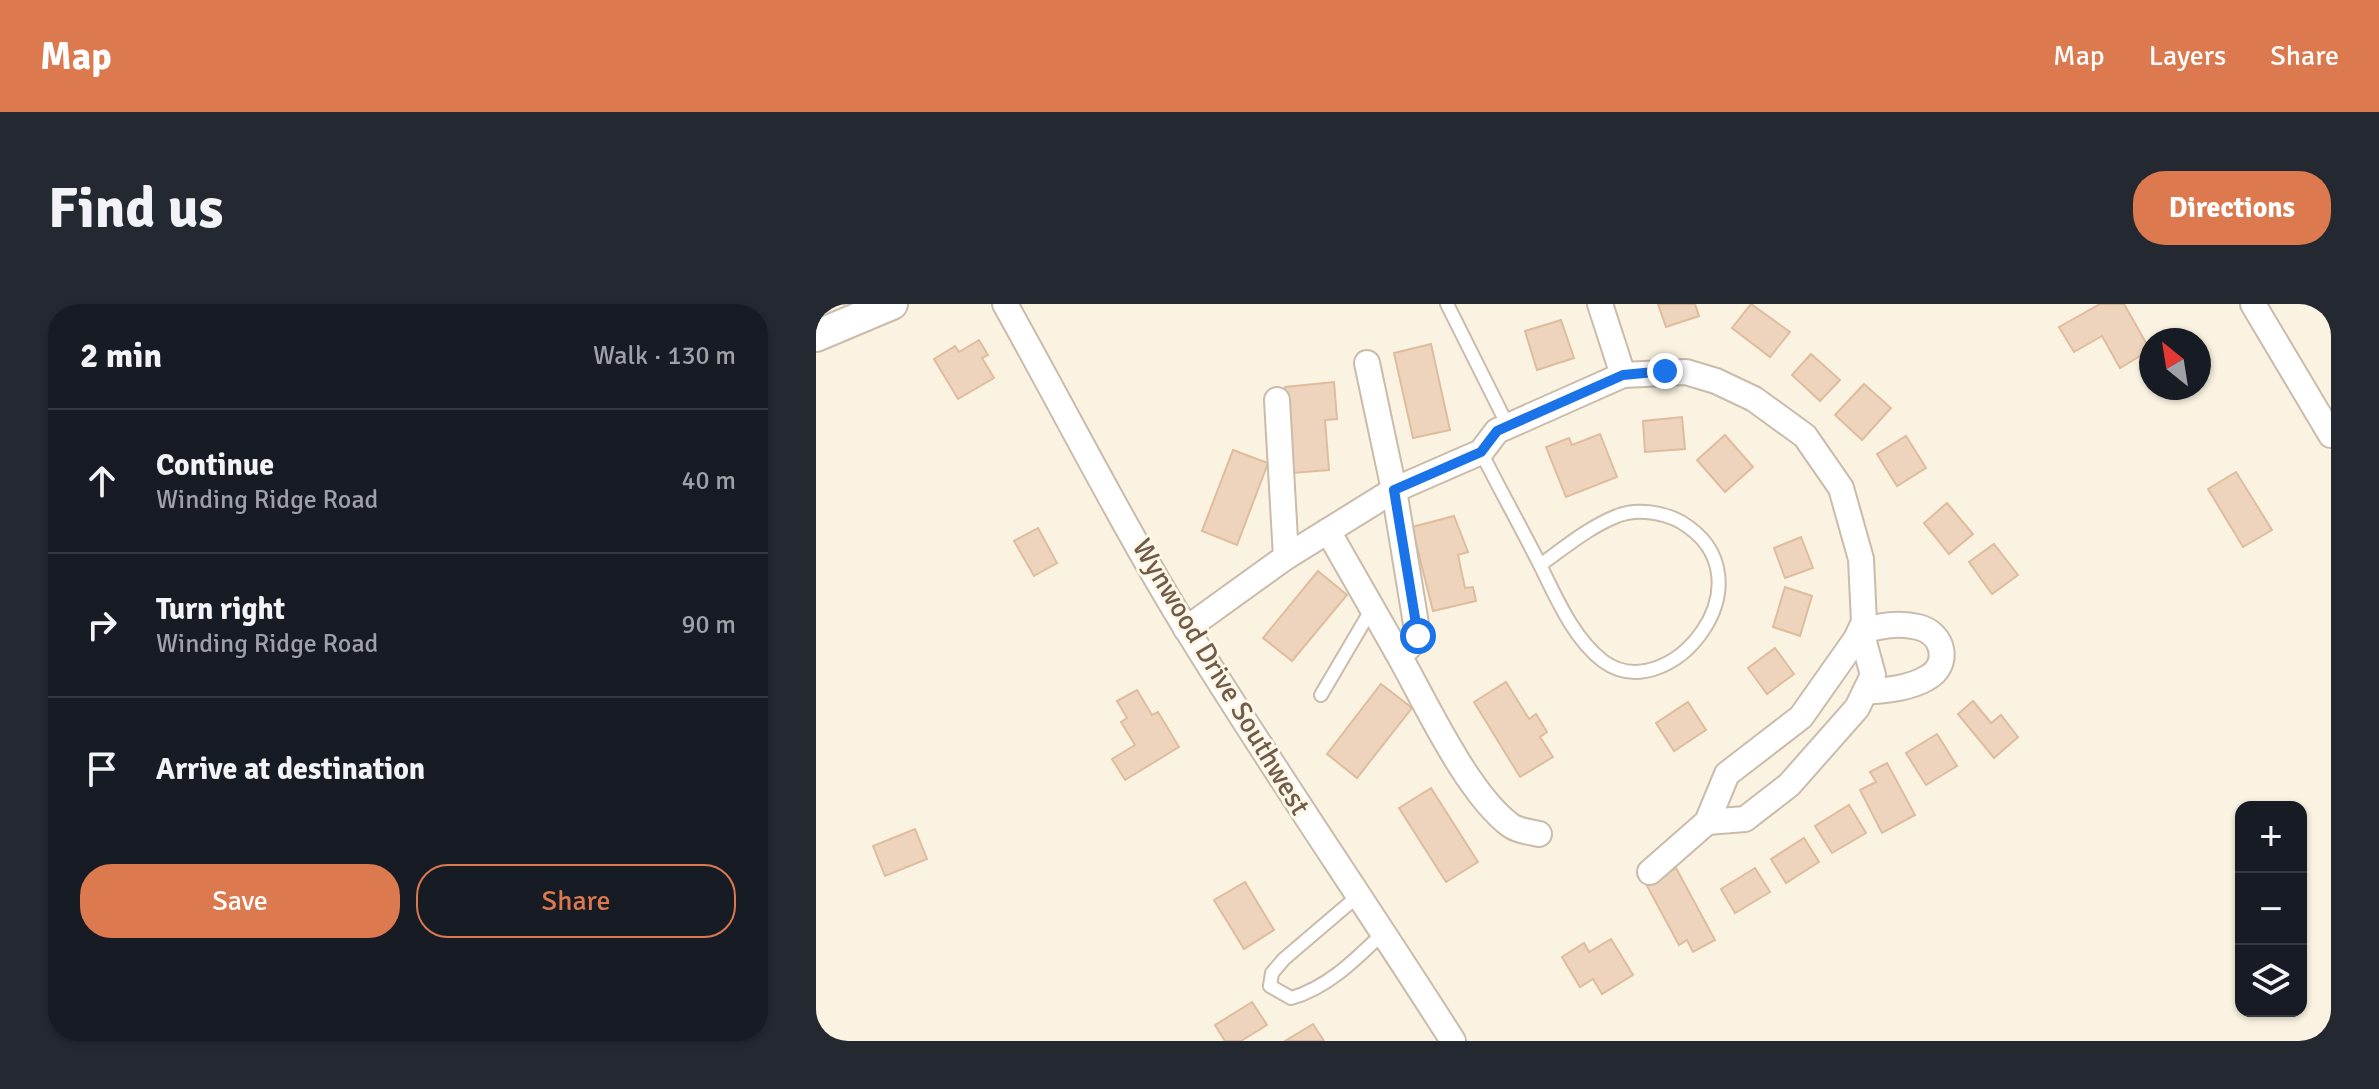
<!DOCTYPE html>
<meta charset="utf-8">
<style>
:root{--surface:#171b24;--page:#242831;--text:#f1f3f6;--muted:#9ea1a6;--line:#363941;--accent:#dd794e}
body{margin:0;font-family:Signika,sans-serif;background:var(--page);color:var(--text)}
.controls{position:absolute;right:24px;bottom:24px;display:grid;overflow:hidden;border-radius:16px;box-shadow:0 2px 6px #0004}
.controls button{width:72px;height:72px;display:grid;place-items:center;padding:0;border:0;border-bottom:2px solid var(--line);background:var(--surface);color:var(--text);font:40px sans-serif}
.compass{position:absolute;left:1323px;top:24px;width:72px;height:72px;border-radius:50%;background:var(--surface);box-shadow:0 2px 6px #0004;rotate:330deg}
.stop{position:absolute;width:24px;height:24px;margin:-18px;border:6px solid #1a73e8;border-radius:50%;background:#fff}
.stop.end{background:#1a73e8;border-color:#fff;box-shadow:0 2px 8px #0008}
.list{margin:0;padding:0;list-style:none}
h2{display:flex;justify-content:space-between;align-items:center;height:104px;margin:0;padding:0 32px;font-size:34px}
h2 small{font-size:26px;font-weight:400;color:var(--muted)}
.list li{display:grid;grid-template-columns:52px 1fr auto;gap:24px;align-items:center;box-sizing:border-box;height:144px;padding:0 32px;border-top:2px solid var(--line)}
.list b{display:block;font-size:30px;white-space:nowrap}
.list p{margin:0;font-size:26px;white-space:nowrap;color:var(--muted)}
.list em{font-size:26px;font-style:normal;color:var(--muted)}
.actions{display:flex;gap:16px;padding:24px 32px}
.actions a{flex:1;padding:18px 0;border:2px solid var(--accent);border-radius:32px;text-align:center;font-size:28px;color:var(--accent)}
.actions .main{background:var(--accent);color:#fff}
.icon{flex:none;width:44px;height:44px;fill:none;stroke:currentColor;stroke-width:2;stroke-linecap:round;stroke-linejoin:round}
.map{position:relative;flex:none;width:1515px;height:737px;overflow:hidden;border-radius:32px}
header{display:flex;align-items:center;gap:48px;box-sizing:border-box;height:112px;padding:0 40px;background:var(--accent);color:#fff}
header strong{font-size:38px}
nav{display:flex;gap:44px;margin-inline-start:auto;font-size:28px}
.intro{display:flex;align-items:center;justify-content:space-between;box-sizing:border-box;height:192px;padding:0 48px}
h1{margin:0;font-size:56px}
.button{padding:20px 36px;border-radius:32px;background:var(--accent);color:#fff;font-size:28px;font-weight:700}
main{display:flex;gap:48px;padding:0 48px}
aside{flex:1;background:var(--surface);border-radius:32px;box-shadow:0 2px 6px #0004}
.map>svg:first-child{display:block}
.building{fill:#eed4bc;stroke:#dfbc9d;stroke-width:2}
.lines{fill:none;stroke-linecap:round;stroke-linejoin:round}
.service-casing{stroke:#cabbaa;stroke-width:16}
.minor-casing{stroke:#cabbaa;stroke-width:28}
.tertiary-casing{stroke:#cabbaa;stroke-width:34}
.service{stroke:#fff;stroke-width:12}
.minor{stroke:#fff;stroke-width:24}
.tertiary{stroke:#fff;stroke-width:30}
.route{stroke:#1a73e8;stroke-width:10}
.labels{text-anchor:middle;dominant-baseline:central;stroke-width:6;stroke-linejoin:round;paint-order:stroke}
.street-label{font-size:28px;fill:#705b4a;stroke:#fef7e8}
</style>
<header>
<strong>Map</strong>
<nav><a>Map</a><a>Layers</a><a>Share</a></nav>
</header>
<div class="intro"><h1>Find us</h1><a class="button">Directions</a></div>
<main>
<aside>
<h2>2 min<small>Walk · 130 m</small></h2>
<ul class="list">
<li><svg class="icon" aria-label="ahead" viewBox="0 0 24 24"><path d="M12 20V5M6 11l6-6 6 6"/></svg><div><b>Continue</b><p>Winding Ridge Road</p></div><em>40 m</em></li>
<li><svg class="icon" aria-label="right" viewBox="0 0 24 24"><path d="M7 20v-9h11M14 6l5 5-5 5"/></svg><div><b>Turn right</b><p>Winding Ridge Road</p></div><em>90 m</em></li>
<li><svg class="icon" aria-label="arrive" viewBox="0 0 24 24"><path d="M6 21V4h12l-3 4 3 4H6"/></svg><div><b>Arrive at destination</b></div></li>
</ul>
<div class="actions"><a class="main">Save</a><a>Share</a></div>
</aside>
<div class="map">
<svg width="1515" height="737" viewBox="0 0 1515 737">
<rect width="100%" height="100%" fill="#faf3e2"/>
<g class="building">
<polygon points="842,0 879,0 883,12 850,23"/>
<polygon points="935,0 974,28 954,53 916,24"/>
<polygon points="1284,0 1308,0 1334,46 1304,64 1286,32 1258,48 1243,23"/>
<polygon points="745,16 758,54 721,66 709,27"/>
<polygon points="163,36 172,51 166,54 178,74 142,95 118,55 139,42 143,48"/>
<polygon points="615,40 634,126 597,134 578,49"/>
<polygon points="995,50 1024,76 1004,97 976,71"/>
<polygon points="518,78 521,115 509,116 513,166 476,169 469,83"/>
<polygon points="1048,80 1075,104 1046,136 1019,111"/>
<polygon points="866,113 869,145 829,148 827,117"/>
<polygon points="784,130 801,173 750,193 730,143 753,134 756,141"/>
<polygon points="909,131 937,163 909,188 881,156"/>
<polygon points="1090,132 1110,164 1081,182 1061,150"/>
<polygon points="417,146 452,159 421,241 386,227"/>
<polygon points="1420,168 1456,226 1427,243 1392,185"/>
<polygon points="1131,199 1157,230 1133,250 1108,219"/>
<polygon points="638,212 652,248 642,251 649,284 657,283 660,297 617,307 596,223"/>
<polygon points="222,224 241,259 218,272 198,237"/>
<polygon points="985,233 997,264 969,274 958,244"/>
<polygon points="1178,240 1202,271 1176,290 1153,258"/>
<polygon points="502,267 531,291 476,357 447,334"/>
<polygon points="969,283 996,292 984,332 957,323"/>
<polygon points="959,344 978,370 951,390 932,364"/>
<polygon points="690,378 713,415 720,410 731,428 724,433 737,453 704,473 658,398"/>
<polygon points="565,380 596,404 541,474 511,450"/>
<polygon points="321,386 336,411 342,408 363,443 309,476 296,455 319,441 305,418 311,414 301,397"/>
<polygon points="1157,397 1175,419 1185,411 1202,433 1178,454 1142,410"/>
<polygon points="872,398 890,426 858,447 840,419"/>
<polygon points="1121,430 1141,462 1110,481 1090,449"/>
<polygon points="1071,459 1099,511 1066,529 1044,486 1060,478 1054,468"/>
<polygon points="615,484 662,558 630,578 583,504"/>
<polygon points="1033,501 1050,529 1016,549 999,522"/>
<polygon points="99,525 111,555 69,572 57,542"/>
<polygon points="988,534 1003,558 970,579 955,555"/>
<polygon points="860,564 899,636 877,648 871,636 863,641 830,580"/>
<polygon points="939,564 954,588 919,609 905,585"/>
<polygon points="429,578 458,626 428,645 398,596"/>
<polygon points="795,635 817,671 786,690 777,675 764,683 746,653 768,639 773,648"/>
<polygon points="436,698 451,721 425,737 409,737 399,721"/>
<polygon points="497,720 508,737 469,737"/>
</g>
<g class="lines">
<defs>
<g id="service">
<polyline points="631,0 692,122"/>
<path d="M 665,148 C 684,186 705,223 724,261 C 740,293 757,334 787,357 C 853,406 960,275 865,218 C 847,208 820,204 801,212 C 773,223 748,244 724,261"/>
<polyline points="505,391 555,306"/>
<path d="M 543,591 L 468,655 L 456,669 L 454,682 L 475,694 C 512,684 541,654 568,628"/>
</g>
<g id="minor">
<path d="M 189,0 C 250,109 307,222 373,329 C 458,467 550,600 637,737"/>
<polyline points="784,0 807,71"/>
<polyline points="1437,0 1515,131"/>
<path d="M 551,59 L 578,186 L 602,332 L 592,344 L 580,346 C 608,395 650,488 694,521 C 702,527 714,528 723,530"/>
<polyline points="461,96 470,253"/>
<polyline points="512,227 580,346"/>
<polyline points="370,325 470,253 578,186 665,148 681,127 807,71 870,68 900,77 938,95 989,132 1025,184 1045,255 1048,318 1040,335 985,413 911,470 891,518 834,568"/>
<path d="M 1045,327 C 1065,322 1082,318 1102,323 C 1128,329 1135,361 1111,374 C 1092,385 1069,386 1049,388"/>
<polyline points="891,518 929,515 973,481 1041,404 1057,371 1045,327"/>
</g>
<polyline id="tertiary" points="0,32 76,0"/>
</defs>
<use href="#service" class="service-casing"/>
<use href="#minor" class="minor-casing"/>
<use href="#tertiary" class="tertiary-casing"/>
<use href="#service" class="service"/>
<use href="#minor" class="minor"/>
<use href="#tertiary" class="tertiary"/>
</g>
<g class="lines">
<polyline class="route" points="602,332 578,186 665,148 681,127 692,122 807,71 849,67"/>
</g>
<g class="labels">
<g class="street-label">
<text transform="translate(405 373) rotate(59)">Wynwood Drive Southwest</text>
</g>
</g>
</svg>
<div class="controls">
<button>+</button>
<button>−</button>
<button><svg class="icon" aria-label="layers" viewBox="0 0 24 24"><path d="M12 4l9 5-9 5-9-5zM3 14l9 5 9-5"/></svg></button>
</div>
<svg class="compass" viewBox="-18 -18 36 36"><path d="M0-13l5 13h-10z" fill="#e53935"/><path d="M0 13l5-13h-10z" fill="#9ea1a6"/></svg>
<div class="stop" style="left:602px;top:332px"></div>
<div class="stop end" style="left:849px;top:67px"></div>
</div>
</main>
